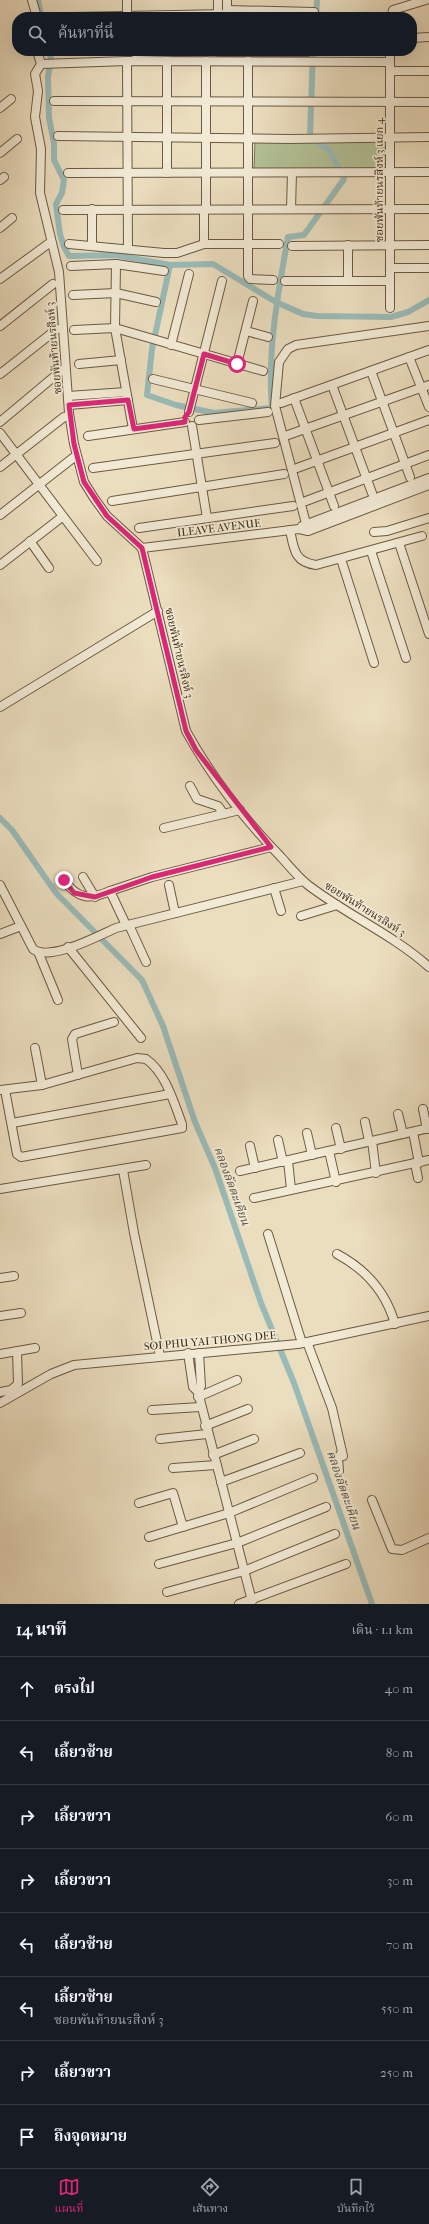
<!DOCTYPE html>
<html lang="th">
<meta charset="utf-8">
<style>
:root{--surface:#171b24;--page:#242831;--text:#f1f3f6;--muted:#9ea1a6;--line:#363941;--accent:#db2777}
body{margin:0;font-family:"IM FELL French Canon","Noto Serif Thai",serif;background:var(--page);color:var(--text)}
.stop{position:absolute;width:12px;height:12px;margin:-9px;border:3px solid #db2777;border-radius:50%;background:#fff}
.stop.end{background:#db2777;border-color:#fff;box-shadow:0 1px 4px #0008}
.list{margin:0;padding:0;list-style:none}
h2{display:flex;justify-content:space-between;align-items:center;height:52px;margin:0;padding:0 16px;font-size:17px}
h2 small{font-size:13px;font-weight:400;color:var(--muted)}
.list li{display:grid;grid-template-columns:26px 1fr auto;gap:12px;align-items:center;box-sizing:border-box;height:64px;padding:0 16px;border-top:1px solid var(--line)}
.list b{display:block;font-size:15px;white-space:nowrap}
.list p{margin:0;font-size:13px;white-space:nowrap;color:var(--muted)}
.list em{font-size:13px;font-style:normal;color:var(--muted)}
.icon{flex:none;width:22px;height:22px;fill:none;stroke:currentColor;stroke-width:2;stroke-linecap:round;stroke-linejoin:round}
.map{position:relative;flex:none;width:429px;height:1604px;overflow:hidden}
.search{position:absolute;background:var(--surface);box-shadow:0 4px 16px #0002;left:12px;right:12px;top:12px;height:44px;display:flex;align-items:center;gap:10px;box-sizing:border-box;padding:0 14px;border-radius:16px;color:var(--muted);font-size:15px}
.sheet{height:564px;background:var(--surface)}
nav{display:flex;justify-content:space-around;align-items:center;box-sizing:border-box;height:56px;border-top:1px solid var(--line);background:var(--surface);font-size:11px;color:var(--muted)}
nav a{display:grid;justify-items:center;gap:2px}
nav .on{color:var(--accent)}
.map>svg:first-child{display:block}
.green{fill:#b2c296;stroke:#7a7857}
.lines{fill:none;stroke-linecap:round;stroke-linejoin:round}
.canal{stroke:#99bbb8;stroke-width:6}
.minor-casing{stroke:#6c5942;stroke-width:10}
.minor{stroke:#f2ead5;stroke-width:8}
.route{stroke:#db2777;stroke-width:5}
.labels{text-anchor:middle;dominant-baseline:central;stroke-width:3.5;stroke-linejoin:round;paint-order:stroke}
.street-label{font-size:11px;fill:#412d18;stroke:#f2ead5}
.water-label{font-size:12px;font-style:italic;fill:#575040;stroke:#f2ead5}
</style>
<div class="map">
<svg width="429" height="1604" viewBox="0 0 429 1604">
<rect width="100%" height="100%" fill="#ebdebf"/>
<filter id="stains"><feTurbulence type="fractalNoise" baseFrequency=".005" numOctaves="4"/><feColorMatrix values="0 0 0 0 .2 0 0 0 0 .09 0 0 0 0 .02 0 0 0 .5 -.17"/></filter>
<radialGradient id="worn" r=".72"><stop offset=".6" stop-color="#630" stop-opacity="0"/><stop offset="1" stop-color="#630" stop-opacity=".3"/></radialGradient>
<polygon class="green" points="255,140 387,140 387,170 254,170"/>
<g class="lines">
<g class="canal">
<polyline points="38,0 41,17"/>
<polyline points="316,17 317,0"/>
<polyline points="49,51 51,59 48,77 49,118 54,143 54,160 64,180 62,193 56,204 60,234 64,247 69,256 116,255 170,265 213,264 276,302 303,314 317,316 391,317 408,312 429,300"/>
<path d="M 170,265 L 152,349 L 147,395 L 176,405 L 214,413 L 272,408 C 267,351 278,293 288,237 L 304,235 L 344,179 L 330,151 L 310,136 L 313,51"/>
<polyline points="0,818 12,830 56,893 142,980 163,1026 195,1122 215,1168 261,1303 294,1383 372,1604"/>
</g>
<defs>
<g id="minor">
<polyline points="32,0 37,17"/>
<polyline points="218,0 218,17"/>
<polyline points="227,0 227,14"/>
<polyline points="227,10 314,12"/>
<polyline points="71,17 227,14"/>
<polyline points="127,17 127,0"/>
<polyline points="391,17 393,10 426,0"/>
<polyline points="412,38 429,37"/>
<path d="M 37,51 L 41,64 L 35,74 L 38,91 L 35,117 L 41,149 L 40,193 L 59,272 L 69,413 L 74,444 L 84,482 L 94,498 L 107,516 L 142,548 L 186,731 C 211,776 245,820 281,857 C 290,867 298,877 308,885 C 347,915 392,934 429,967"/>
<polyline points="130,51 134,53 218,51"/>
<polyline points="390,51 390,308"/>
<polyline points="218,52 308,52"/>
<polyline points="127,61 128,249"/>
<polyline points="167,61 167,173"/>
<polyline points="206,61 206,209"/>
<polyline points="248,61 248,276 250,279 273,280"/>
<polyline points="41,64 127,61 390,62"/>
<polyline points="390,71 429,71"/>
<polyline points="54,101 429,102"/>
<polyline points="0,108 11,99"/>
<polyline points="58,136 291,139 429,137"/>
<polyline points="0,153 17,139"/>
<polyline points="68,173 429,172"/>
<polyline points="0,180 4,177"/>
<polyline points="291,209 292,173"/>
<polyline points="63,210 429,209"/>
<polyline points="0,228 12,218"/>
<polyline points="69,244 164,253 177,253 204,244 279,244"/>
<polyline points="204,244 204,209"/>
<polyline points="92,246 92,209"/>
<polyline points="292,246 429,245"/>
<polyline points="116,264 115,328 133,429"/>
<polyline points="71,266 116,264 164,271"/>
<polyline points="390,268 429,268"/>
<polyline points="0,279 48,244"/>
<polyline points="285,281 390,281"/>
<polyline points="348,281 348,245"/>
<polyline points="73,295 116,293 156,302"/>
<polyline points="0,326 53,284"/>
<polyline points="74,330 115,328 263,371"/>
<polyline points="246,331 268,337"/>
<polyline points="171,345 189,274"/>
<polyline points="409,357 429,407"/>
<polyline points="79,364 121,360"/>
<polyline points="237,364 253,301"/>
<polyline points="371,371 410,477"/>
<polyline points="0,374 57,329"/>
<polyline points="153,379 252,403"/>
<polyline points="332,385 372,493"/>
<polyline points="68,396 126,392"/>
<polyline points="294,398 334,506"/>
<polyline points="281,403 429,350"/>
<polyline points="69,405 128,400"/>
<polyline points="189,412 222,281"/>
<polyline points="199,420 268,412"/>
<polyline points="0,422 62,370"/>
<polyline points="192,426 207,518"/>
<polyline points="0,433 97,561"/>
<polyline points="288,435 429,385"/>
<polyline points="88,436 185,422"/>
<polyline points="0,467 64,417"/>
<polyline points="93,468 275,443"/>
<polyline points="297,468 429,420"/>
<polyline points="112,501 284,474"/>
<polyline points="306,501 429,455"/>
<polyline points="0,515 73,458"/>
<polyline points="302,526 429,478"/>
<polyline points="139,528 293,506"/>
<path d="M 290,530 C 294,549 294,562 316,565 L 422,536"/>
<polyline points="308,531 275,406 279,362 288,349 296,345 429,326"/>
<polyline points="374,532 387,531 429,518"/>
<polyline points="30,541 49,568"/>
<polyline points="399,543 429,634"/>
<polyline points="142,548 299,529 308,531 429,485"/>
<polyline points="371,551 406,658"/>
<polyline points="341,559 374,663"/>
<polyline points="0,565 62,517"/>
<polyline points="0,707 158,611"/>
<polyline points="190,786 197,799 218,806 224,814"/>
<polyline points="164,828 240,810"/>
<polyline points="83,877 95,897"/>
<path d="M 64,880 C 77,899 90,900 110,891 L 126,925"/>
<path d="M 0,885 L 33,949 C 50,962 98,936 116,928 L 303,881"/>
<polyline points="169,885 175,913"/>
<polyline points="274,888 281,911"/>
<polyline points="110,891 152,877 271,847"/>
<polyline points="301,916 337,905"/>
<polyline points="129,925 146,962"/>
<polyline points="0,934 21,926"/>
<polyline points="68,947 141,1038"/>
<polyline points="39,954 58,1000"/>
<polyline points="35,1048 42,1085"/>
<polyline points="78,1075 72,1039 75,1034 114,1022"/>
<path d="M 0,1090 L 42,1085 L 137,1058 L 146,1059 C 166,1073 174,1103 182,1124 L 182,1128 L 21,1157 L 17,1154 L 5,1090"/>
<polyline points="423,1109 427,1129"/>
<polyline points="398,1114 403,1134"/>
<polyline points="365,1122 369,1141"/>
<polyline points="12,1123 170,1094"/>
<polyline points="336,1128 341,1149"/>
<polyline points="413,1132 419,1163"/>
<polyline points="307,1133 312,1155"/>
<polyline points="278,1140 283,1162"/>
<polyline points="372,1141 376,1173"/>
<polyline points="250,1146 255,1168"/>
<polyline points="329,1151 336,1182"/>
<polyline points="288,1161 291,1189"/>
<polyline points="415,1163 418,1178"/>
<polyline points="123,1170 134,1233 160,1356"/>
<polyline points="240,1171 429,1128"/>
<polyline points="0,1189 146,1165"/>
<polyline points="254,1198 429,1160"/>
<polyline points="268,1234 302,1343"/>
<path d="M 337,1254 C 367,1270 386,1292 395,1324"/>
<polyline points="0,1278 14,1276"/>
<polyline points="0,1316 21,1313"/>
<polyline points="307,1342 332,1408 343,1456"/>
<polyline points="188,1353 193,1387 198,1392 201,1386 199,1353"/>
<polyline points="0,1354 35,1348"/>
<polyline points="0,1392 11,1390 18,1384 17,1351"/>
<polyline points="198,1392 252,1601"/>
<polyline points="198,1397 237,1380"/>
<polyline points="0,1403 51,1374 74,1365 298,1344 429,1316"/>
<polyline points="152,1410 200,1407"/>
<polyline points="205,1426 248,1409"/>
<polyline points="160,1439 207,1434"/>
<polyline points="213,1455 254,1439"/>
<polyline points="173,1468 216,1465"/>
<polyline points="339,1471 338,1458 342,1452"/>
<polyline points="221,1482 300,1453"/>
<polyline points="372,1500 392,1549 402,1550 429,1538"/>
<polyline points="139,1503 173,1493 183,1527"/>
<polyline points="149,1537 229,1513 313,1478"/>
<polyline points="159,1564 237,1543 326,1507"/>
<polyline points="167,1592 244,1571 335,1534"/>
<polyline points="239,1604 346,1564"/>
</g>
</defs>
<use href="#minor" class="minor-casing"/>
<use href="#minor" class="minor"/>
</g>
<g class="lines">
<polyline class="route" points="64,880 74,893 95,897 152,877 271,847 196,750 186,731 142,548 107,516 84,482 74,444 69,405 128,400 134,429 185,422 185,417 189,412 204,354 237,364"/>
</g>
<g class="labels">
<g class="street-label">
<text transform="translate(379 180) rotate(-90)">ซอยพันท้ายนรสิงห์ 3 แยก 4</text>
<text transform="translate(54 348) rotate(-95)">ซอยพันท้ายนรสิงห์ 3</text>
<text transform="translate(219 528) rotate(-7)">ILEAVE AVENUE</text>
<text transform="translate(179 653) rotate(77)">ซอยพันท้ายนรสิงห์ 3</text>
<text transform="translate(365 909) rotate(32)">ซอยพันท้ายนรสิงห์ 3</text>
<text transform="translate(210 1341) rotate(-5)">SOI PHU YAI THONG DEE</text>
</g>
<g class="water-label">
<text transform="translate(232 1186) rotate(70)">คลองลัดตะเคียน</text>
<text transform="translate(344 1490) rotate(71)">คลองลัดตะเคียน</text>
</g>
</g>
<rect width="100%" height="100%" filter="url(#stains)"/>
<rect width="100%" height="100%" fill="url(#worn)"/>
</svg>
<div class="stop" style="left:237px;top:364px"></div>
<div class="stop end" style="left:64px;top:880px"></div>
<div class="search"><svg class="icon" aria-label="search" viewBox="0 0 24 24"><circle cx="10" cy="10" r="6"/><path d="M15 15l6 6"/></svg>ค้นหาที่นี่</div>
</div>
<section class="sheet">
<h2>14 นาที<small>เดิน · 1.1 km</small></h2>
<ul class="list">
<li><svg class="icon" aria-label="ahead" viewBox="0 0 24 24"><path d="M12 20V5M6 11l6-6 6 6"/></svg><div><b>ตรงไป</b></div><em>40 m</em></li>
<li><svg class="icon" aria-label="left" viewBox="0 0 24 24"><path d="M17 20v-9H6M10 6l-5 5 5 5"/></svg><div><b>เลี้ยวซ้าย</b></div><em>80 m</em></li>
<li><svg class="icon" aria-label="right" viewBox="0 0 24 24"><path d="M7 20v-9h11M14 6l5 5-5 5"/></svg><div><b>เลี้ยวขวา</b></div><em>60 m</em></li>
<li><svg class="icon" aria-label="right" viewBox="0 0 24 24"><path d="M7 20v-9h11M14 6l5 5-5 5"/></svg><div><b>เลี้ยวขวา</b></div><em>30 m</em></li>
<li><svg class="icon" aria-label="left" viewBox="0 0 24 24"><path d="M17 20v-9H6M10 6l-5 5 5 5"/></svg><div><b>เลี้ยวซ้าย</b></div><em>70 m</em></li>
<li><svg class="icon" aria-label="left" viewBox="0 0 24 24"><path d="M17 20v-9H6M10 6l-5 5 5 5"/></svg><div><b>เลี้ยวซ้าย</b><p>ซอยพันท้ายนรสิงห์ 3</p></div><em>550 m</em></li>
<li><svg class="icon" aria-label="right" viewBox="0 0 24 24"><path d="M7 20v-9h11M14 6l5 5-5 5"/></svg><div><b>เลี้ยวขวา</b></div><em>250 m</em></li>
<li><svg class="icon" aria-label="arrive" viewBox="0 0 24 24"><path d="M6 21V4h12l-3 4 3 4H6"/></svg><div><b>ถึงจุดหมาย</b></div></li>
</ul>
</section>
<nav>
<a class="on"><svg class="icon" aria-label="map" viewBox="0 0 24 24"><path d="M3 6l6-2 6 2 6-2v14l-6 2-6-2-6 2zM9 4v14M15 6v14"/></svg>แผนที่</a>
<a><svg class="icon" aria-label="directions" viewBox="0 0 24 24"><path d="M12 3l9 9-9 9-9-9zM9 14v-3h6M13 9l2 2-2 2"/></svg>เส้นทาง</a>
<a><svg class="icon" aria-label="saved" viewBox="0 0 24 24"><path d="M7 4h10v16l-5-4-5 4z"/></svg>บันทึกไว้</a>
</nav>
